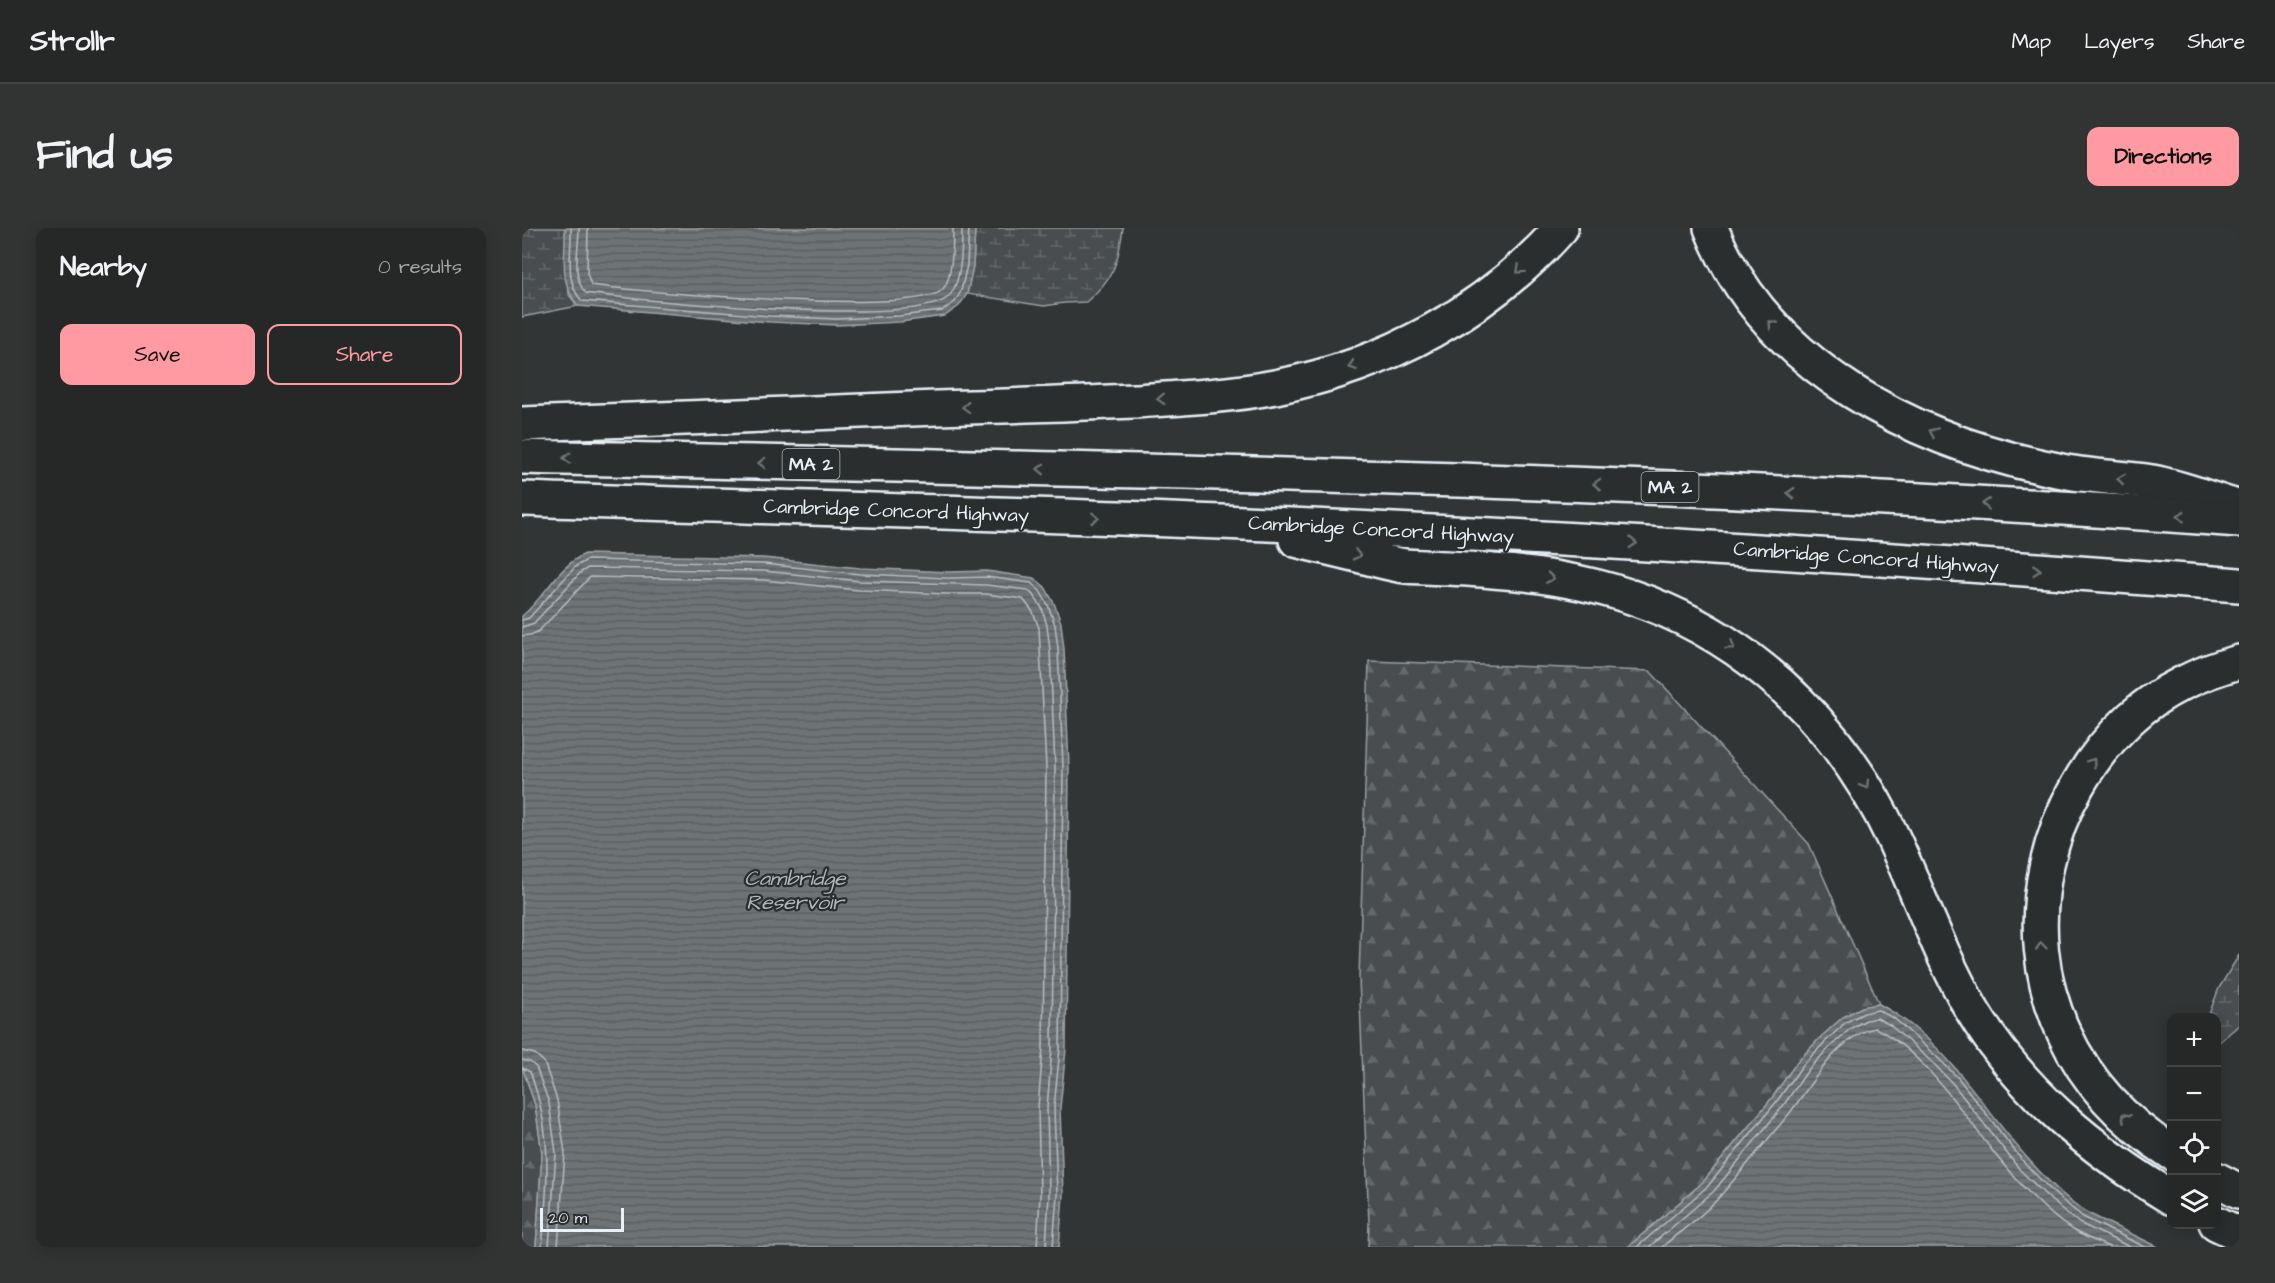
<!DOCTYPE html>
<meta charset="utf-8">
<style>
:root{--surface:#262828;--page:#323434;--text:#f1f3f6;--muted:#a4a6a8;--line:#424445;--accent:#ff9aa2}
body{margin:0;font-family:"Architects Daughter",sans-serif;background:var(--page);color:var(--text)}
.controls{position:absolute;right:18px;bottom:18px;display:grid;overflow:hidden;border-radius:12px;box-shadow:0 3px 15px #0003}
.controls button{width:54px;height:54px;display:grid;place-items:center;padding:0;border:0;border-bottom:2px solid var(--line);background:var(--surface);color:var(--text);font:30px sans-serif}
.scale{position:absolute;left:18px;bottom:15px;width:84px;box-sizing:border-box;padding-left:6px;border:3px solid #e8f1f8;border-top:0;font-size:16px;line-height:21px;white-space:nowrap;color:#e8f1f8;-webkit-text-stroke:4px #2a2d2e;paint-order:stroke}
.list{margin:0;padding:0;list-style:none}
h2{display:flex;justify-content:space-between;align-items:center;height:78px;margin:0;padding:0 24px;font-size:26px}
h2 small{font-size:20px;font-weight:400;color:var(--muted)}
.actions{display:flex;gap:12px;padding:18px 24px}
.actions a{flex:1;padding:14px 0;border:2px solid var(--accent);border-radius:12px;text-align:center;font-size:21px;color:var(--accent)}
.actions .main{background:var(--accent);color:#111}
.icon{flex:none;width:33px;height:33px;fill:none;stroke:currentColor;stroke-width:2;stroke-linecap:round;stroke-linejoin:round}
.map{position:relative;flex:none;width:1717px;height:1019px;overflow:hidden;border-radius:12px}
header{display:flex;align-items:center;gap:36px;box-sizing:border-box;height:84px;padding:0 30px;background:var(--surface);border-bottom:2px solid var(--line)}
header strong{font-size:28px}
nav{display:flex;gap:33px;margin-inline-start:auto;font-size:21px}
.intro{display:flex;align-items:center;justify-content:space-between;box-sizing:border-box;height:144px;padding:0 36px}
h1{margin:0;font-size:42px}
.button{padding:15px 27px;border-radius:12px;background:var(--accent);color:#111;font-size:21px;font-weight:700}
main{display:flex;gap:36px;padding:0 36px}
aside{flex:1;background:var(--surface);border-radius:12px;box-shadow:0 3px 15px #0003}
.map>svg:first-child{display:block}
.forest{fill:url(#forest-firs);stroke:#989fa4;stroke-width:1.5}
.wetland{fill:url(#wetland-marsh);stroke:#989fa4;stroke-width:1.5}
.water{fill:url(#water-rules);stroke:#9fa5aa;stroke-width:1.5}
.lines{fill:none;stroke-linecap:round;stroke-linejoin:round}
.shore{stroke:#b7bfc4;stroke-width:1.5}
.highway-casing{stroke:#e8f1f8;stroke-width:38}
.highway{stroke:#2a2d2e;stroke-width:33}
.oneway{stroke:#6c7275}
.labels{text-anchor:middle;dominant-baseline:central;stroke-width:4.5;stroke-linejoin:round;paint-order:stroke}
.shield{fill:#2a2d2e;stroke:#afb6bb;stroke-width:1.5}
.shield-label{font-size:18px;font-weight:bold;fill:#e8f1f8}
.street-label{font-size:20px;fill:#e8f1f8;stroke:#2a2d2e}
.water-label{font-size:21px;font-style:italic;fill:#b1b8be;stroke:#2a2d2e}
</style>
<header>
<strong>Strollr</strong>
<nav><a>Map</a><a>Layers</a><a>Share</a></nav>
</header>
<div class="intro"><h1>Find us</h1><a class="button">Directions</a></div>
<main>
<aside>
<h2>Nearby<small>0 results</small></h2>
<ul class="list">
</ul>
<div class="actions"><a class="main">Save</a><a>Share</a></div>
</aside>
<div class="map">
<svg width="1717" height="1019" viewBox="0 0 1717 1019">
<defs>
<pattern id="forest-firs" width="22" height="20" patternUnits="userSpaceOnUse" patternTransform="scale(1.5)"><rect width="22" height="20" fill="#494d4f"/><path d="M5 1l3.5 6h-7zM16 11l3.5 6h-7z" fill="#636769"/></pattern>
<pattern id="wetland-marsh" width="20" height="14" patternUnits="userSpaceOnUse" patternTransform="scale(1.5)"><rect width="20" height="14" fill="#494d4f"/><path d="M1 5h8M5 5V1M11 12h8M15 12V8" fill="none" stroke="#636769"/></pattern>
<pattern id="water-rules" width="6" height="5" patternUnits="userSpaceOnUse" patternTransform="scale(1.5)"><rect width="6" height="5" fill="#6e7376"/><path d="M0 2.5h6" fill="none" stroke="#5a5e60"/></pattern>
</defs>
<rect width="100%" height="100%" fill="#323536"/>
<filter id="ink" filterUnits="userSpaceOnUse"><feTurbulence type="fractalNoise" baseFrequency=".0167" numOctaves="2"/><feDisplacementMap in="SourceGraphic" scale="12" xChannelSelector="R" yChannelSelector="G"/><feConvolveMatrix kernelMatrix="1 2 1 2 8 2 1 2 1" color-interpolation-filters="sRGB"/></filter>
<g filter="url(#ink)">
<g class="forest">
<polygon points="847,433 1128,443 1287,616 1357,776 1340,779 1321,789 1300,808 1275,834 1250,870 1181,954 1106,1019 846,1019 847,996 837,750"/>
<polygon points="0,838 13,877 20,925 14,1019 0,1019"/>
</g>
<g class="wetland">
<polygon points="0,0 43,0 47,67 56,78 0,89"/>
<path d="M 453,0 L 601,0 C 596,36 592,50 564,74 L 542,75 L 522,78 L 445,66 L 451,38 Z"/>
<polygon points="1717,727 1717,797 1695,816 1694,790 1686,789 1697,760"/>
</g>
<g class="water">
<path d="M 43,0 L 453,0 L 453,3 L 451,38 L 445,66 L 437,78 L 423,88 L 378,94 L 315,97 L 248,94 L 56,78 C 36,53 44,30 43,0 Z"/>
<path d="M 63,326 L 242,330 L 338,340 L 427,344 L 465,343 L 512,350 L 523,359 L 532,375 L 539,395 L 542,421 L 547,539 L 544,821 L 538,880 L 541,967 L 537,1019 L 14,1019 L 20,925 L 13,877 L 0,838 L 0,388 C 22,370 37,337 63,326 Z"/>
<path d="M 1357,776 C 1427,814 1457,877 1508,933 C 1524,951 1545,973 1566,985 C 1589,997 1613,1007 1636,1019 L 1106,1019 L 1181,954 L 1250,870 L 1275,834 L 1300,808 L 1321,789 L 1340,779 Z"/>
</g>
<g class="lines">
<g class="shore">
<path d="M 49,0 C 50,24 42,54 60,73 L 248,88 L 315,91 L 377,88 L 420,83 L 433,74 L 439,63 L 445,37 L 447,0"/>
<path d="M 57,0 C 57,19 49,51 64,65 C 117,73 392,98 425,70 C 440,58 440,18 440,0"/>
<path d="M 66,0 L 65,45 L 69,57 C 116,64 395,87 420,62 C 431,52 431,15 431,0"/>
<polyline points="0,392 7,390 54,338 65,332 242,336 338,346 426,350 465,349 509,355 518,363 526,377 533,397 536,421 541,539 538,820 532,880 535,967 531,1019"/>
<polyline points="0,399 12,395 59,344 66,340 242,343 338,353 465,357 506,362 512,368 520,380 525,398 528,422 533,539 530,820 525,880 527,967 524,1019"/>
<polyline points="0,408 9,407 17,403 68,349 242,352 336,362 426,366 464,366 501,371 511,384 517,400 524,540 521,819 516,880 518,967 515,1019"/>
<polyline points="0,823 13,826 22,834 35,872 43,925 36,1019"/>
<polyline points="0,832 8,834 14,839 27,875 34,925 27,1019"/>
<path d="M 0,840 L 8,844 C 31,905 26,955 20,1019"/>
<polyline points="1115,1019 1186,958 1255,873 1280,838 1304,813 1324,794 1342,785 1356,782 1373,791 1416,830 1437,851 1504,937 1535,968 1561,989 1623,1019"/>
<polyline points="1127,1019 1192,963 1261,878 1286,842 1309,818 1329,800 1344,792 1355,790 1368,797 1411,835 1431,856 1498,942 1530,973 1557,995 1608,1019"/>
<path d="M 1140,1019 C 1159,1002 1183,987 1199,967 C 1222,941 1244,913 1267,886 C 1289,858 1316,807 1353,800 C 1397,820 1440,883 1469,921 C 1488,946 1527,989 1554,1004 C 1565,1010 1576,1014 1587,1019"/>
</g>
<defs>
<g id="highway">
<path d="M 1189,0 C 1245,141 1395,214 1535,242 C 1566,249 1598,249 1630,254 C 1657,259 1685,270 1712,278"/>
<path d="M 0,196 C 138,191 277,186 415,180 C 481,178 546,176 612,173 C 659,170 706,168 753,159 C 863,138 965,84 1039,0"/>
<path d="M 0,229 C 573,242 1146,250 1717,292"/>
<path d="M 0,271 C 233,279 466,284 699,294 C 1039,308 1378,331 1717,357"/>
<path d="M 774,312 C 797,318 820,323 843,329 C 856,332 869,336 883,338 C 912,340 942,340 971,343 C 1030,347 1089,358 1143,382 C 1246,427 1324,509 1371,610 C 1398,668 1418,727 1450,782 C 1498,863 1570,922 1650,970"/>
<path d="M 1650,925 C 1603,895 1565,855 1542,805 C 1492,698 1524,568 1609,490 C 1638,463 1679,444 1717,434"/>
<polyline points="1694,951 1717,963"/>
<polyline points="1694,995 1717,1006"/>
</g>
</defs>
<use href="#highway" class="highway-casing"/>
<use href="#highway" class="highway"/>
</g>
<defs><path id="oneway-chevron" d="M-2-3.5L2.5 0L-2 3.5" fill="none" stroke-width="1.6" stroke-linecap="round" stroke-linejoin="round" transform="scale(1.5)"/></defs>
<g class="oneway">
<use href="#oneway-chevron" transform="translate(998 42) rotate(138)"/>
<use href="#oneway-chevron" transform="translate(1250 96) rotate(-132)"/>
<use href="#oneway-chevron" transform="translate(830 138) rotate(161)"/>
<use href="#oneway-chevron" transform="translate(639 171) rotate(177)"/>
<use href="#oneway-chevron" transform="translate(444 179) rotate(178)"/>
<use href="#oneway-chevron" transform="translate(1411 204) rotate(-156)"/>
<use href="#oneway-chevron" transform="translate(45 230) rotate(-179)"/>
<use href="#oneway-chevron" transform="translate(240 235) rotate(-179)"/>
<use href="#oneway-chevron" transform="translate(519 241) rotate(-179)"/>
<use href="#oneway-chevron" transform="translate(1599 251) rotate(-173)"/>
<use href="#oneway-chevron" transform="translate(1075 256) rotate(-178)"/>
<use href="#oneway-chevron" transform="translate(1269 265) rotate(-177)"/>
<use href="#oneway-chevron" transform="translate(1464 276) rotate(-177)"/>
<use href="#oneway-chevron" transform="translate(1659 288) rotate(-176)"/>
<use href="#oneway-chevron" transform="translate(573 290) rotate(2)"/>
<use href="#oneway-chevron" transform="translate(1111 315) rotate(3)"/>
<use href="#oneway-chevron" transform="translate(835 327) rotate(13)"/>
<use href="#oneway-chevron" transform="translate(1515 342) rotate(4)"/>
<use href="#oneway-chevron" transform="translate(1028 350) rotate(9)"/>
<use href="#oneway-chevron" transform="translate(1209 418) rotate(34)"/>
<use href="#oneway-chevron" transform="translate(1570 534) rotate(-54)"/>
<use href="#oneway-chevron" transform="translate(1343 557) rotate(60)"/>
<use href="#oneway-chevron" transform="translate(1519 718) rotate(-96)"/>
<use href="#oneway-chevron" transform="translate(1603 889) rotate(-137)"/>
</g>
</g>
<g class="labels">
<g class="shield">
<rect x="260.5" y="221" width="57" height="30" rx="4.5"/>
<rect x="1119.5" y="244" width="57" height="30" rx="4.5"/>
</g>
<g class="shield-label">
<text x="289" y="236">MA 2</text>
<text x="1148" y="259">MA 2</text>
</g>
<g class="street-label">
<text transform="translate(374 283) rotate(2)">Cambridge Concord Highway</text>
<text transform="translate(859 302) rotate(3)">Cambridge Concord Highway</text>
<text transform="translate(1344 330) rotate(4)">Cambridge Concord Highway</text>
</g>
<g class="water-label">
<text x="273" y="650">Cambridge<tspan x="273" dy="24">Reservoir</tspan></text>
</g>
</g>
</svg>
<div class="controls">
<button>+</button>
<button>−</button>
<button><svg class="icon" aria-label="locate" viewBox="0 0 24 24"><circle cx="12" cy="12" r="6"/><path d="M12 2v4M12 18v4M2 12h4M18 12h4"/></svg></button>
<button><svg class="icon" aria-label="layers" viewBox="0 0 24 24"><path d="M12 4l9 5-9 5-9-5zM3 14l9 5 9-5"/></svg></button>
</div>
<div class="scale">20 m</div>
</div>
</main>
